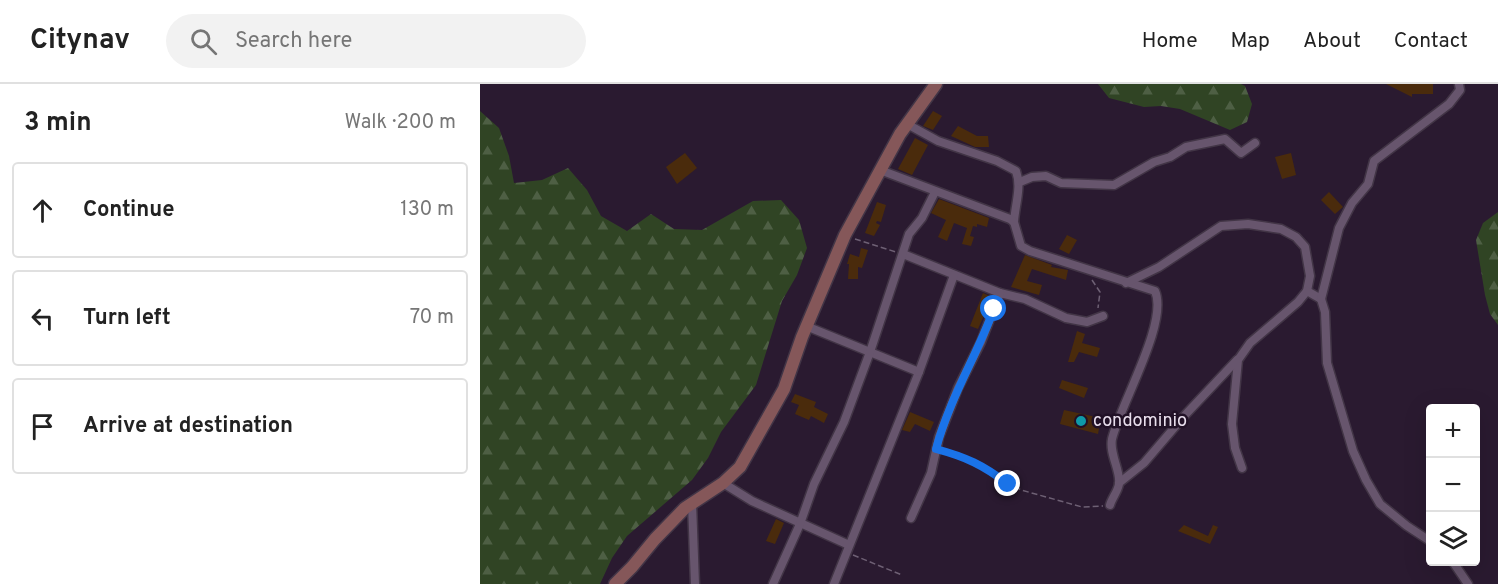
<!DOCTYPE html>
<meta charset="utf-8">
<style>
:root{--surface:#fff;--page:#f2f2f2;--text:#222;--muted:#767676;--line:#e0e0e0}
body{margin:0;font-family:Overpass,sans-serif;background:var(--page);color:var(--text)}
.controls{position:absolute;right:18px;bottom:18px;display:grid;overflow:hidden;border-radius:6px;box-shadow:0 6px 24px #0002}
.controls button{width:54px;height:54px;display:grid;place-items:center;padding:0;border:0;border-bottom:2px solid var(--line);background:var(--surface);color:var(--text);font:30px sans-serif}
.stop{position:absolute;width:18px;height:18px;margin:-14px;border:4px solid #1a73e8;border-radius:50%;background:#fff}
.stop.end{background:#1a73e8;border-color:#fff;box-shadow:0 2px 6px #0008}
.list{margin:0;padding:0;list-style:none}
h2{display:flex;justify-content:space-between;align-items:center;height:78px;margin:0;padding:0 24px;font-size:26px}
h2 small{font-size:20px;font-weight:400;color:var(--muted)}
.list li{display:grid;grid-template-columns:39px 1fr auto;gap:18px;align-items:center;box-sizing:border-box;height:96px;margin:0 12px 12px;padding:0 12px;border:2px solid var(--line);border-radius:6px}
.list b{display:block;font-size:22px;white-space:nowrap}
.list em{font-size:20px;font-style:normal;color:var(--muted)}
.icon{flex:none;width:33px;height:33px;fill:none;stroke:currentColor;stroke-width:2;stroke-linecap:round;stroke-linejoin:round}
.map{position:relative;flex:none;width:1018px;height:500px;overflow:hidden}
header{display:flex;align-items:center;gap:36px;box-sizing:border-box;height:84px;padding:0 30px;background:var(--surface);border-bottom:2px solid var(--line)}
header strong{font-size:28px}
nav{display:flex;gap:33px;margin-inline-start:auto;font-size:21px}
.search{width:420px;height:54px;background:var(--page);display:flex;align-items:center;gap:15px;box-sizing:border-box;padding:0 21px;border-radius:33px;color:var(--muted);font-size:22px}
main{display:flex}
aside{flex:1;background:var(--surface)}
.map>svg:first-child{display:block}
.forest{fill:url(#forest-firs)}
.building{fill:#4a2b0c}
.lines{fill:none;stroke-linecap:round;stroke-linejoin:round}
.street-casing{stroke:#423546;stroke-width:11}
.secondary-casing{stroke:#423546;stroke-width:15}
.path{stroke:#6e6074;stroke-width:1.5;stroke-dasharray:6 3;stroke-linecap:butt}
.street{stroke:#67556d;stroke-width:8}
.secondary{stroke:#855759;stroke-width:12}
.route{stroke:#1a73e8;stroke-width:8}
.culture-dot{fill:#0f9aa8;stroke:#211126;stroke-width:2}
.labels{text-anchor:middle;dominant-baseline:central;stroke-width:5;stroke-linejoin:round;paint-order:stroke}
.poi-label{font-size:18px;fill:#e9dfed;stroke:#211126;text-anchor:start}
</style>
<header>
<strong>Citynav</strong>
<div class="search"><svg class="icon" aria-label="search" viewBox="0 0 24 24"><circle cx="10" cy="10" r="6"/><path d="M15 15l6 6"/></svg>Search here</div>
<nav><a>Home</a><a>Map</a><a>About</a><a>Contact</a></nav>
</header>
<main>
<aside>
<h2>3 min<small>Walk · 200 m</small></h2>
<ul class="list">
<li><svg class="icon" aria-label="ahead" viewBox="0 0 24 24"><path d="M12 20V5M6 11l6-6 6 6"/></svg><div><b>Continue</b></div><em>130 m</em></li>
<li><svg class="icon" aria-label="left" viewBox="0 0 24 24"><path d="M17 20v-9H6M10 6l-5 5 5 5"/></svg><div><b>Turn left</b></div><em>70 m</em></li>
<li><svg class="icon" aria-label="arrive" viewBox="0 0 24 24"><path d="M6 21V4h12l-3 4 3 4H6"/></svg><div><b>Arrive at destination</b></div></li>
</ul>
</aside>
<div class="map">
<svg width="1018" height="500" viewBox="0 0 1018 500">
<defs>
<pattern id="forest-firs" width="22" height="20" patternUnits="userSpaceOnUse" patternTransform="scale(1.5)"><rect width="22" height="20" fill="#304424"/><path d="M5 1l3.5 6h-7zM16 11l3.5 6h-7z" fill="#4e5f44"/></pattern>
</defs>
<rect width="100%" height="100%" fill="#2a1a30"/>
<g class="forest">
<polygon points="618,0 761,0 765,2 772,20 767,38 750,46 700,25 681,22 664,23 629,14"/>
<polygon points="0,27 19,44 29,72 34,99 62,96 88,84 107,106 121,132 147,147 171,130 194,145 222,146 273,117 301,116 319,136 327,164 317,191 302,217 276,301 241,348 228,374 212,396 147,452 132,474 120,500 0,500"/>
<polygon points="1018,128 1018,241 1010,230 1005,211 996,156 1003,139"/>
</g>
<g class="building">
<polygon points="906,0 953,0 953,10 932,10 932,13"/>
<polygon points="453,27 462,32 453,46 443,42"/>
<polygon points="478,42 497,52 508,52 509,63 495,63 471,52"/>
<polygon points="435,54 448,61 432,91 418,85"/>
<polygon points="205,69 217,84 197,100 186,83"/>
<polygon points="811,69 816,91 802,95 795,73"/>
<polygon points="849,108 863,123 855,130 841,116"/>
<polygon points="459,115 509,134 507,143 497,140 497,143 493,142 490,152 494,153 491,162 482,160 487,144 474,139 467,157 458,153 466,136 451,129"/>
<polygon points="397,118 406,121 401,138 397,137 396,139 400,141 394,152 385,149"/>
<polygon points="587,151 597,156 589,170 579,165"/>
<polygon points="381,164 388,166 382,184 378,183 378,195 368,195 369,180 367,180 370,170 379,173"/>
<polygon points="545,171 572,181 571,183 588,186 586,196 552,185 547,197 562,201 559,211 531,203"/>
<polygon points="503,209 512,213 498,245 490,242"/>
<polygon points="597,247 605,250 602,259 620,264 617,273 599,268 594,278 588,278"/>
<polygon points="582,296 608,304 604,314 579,304"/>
<polygon points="315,310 336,318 334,323 348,330 344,339 331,332 329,336 315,330 319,321 311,318"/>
<polygon points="584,326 621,334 618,350 580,340"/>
<polygon points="430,328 454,338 450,347 435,340 430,348 422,346"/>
<polygon points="296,435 304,439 295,460 286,457"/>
<polygon points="704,441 728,452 733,441 738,443 730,460 698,447"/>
</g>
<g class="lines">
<defs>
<g id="street">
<path d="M 427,40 L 458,57 L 517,77 L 536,87 C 542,103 535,121 534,138"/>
<path d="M 400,86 L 530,135 L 534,138 L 541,162 L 550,167 L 675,207 C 689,238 640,321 632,355 C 629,370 641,387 639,400 C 638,407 632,414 630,421"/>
<polyline points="540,98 552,93 566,92 581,99 634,101 674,78 690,73 706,63 745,55 761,69 775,59"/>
<polyline points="423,170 520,209 545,215 586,234 607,238 623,232"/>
<polyline points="646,199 679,183 741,142 768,140 801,145 816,153 825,163 830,192 827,207 818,218 770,259 758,276 752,340 755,364 762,384"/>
<polyline points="827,207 841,215 845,228 847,279 873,367 886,396 900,420 927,442 950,457"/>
<polyline points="841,215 859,144 872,119 888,100 894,77 969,20 980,6 979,0"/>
<polyline points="326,242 439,288 354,500"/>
<polyline points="439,288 474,191"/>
<polyline points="243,399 272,417 369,461"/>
<polyline points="639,399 664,379 706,330 757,276"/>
<polyline points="212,419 215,500"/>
<polyline points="431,434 451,389 459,353 478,304 501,258 520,209"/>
<polyline points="973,478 988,500"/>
<polyline points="293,500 320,440 334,400 364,338 390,268 429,150 442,134 455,108"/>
</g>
<polyline id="secondary" points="135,500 152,483 175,455 205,424 243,399 260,383 304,305 322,253 365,151 420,50 456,0"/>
</defs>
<use href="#street" class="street-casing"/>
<use href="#secondary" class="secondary-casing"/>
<g class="path">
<polyline points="375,155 416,168"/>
<polyline points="612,196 620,208 618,224"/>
<polyline points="463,367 482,371 541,406 602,423 623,422"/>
<polyline points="373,471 422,491"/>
</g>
<use href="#street" class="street"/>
<use href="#secondary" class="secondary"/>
</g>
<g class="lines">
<path class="route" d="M 514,225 C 496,273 469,316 456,365 C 486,373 503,381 528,400"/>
</g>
<circle class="culture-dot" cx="601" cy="337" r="6"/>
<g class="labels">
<g class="poi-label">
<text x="613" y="337">condominio</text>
</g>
</g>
</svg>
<div class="controls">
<button>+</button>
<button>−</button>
<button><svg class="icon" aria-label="layers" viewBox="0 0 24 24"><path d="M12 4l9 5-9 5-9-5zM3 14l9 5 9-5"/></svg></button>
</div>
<div class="stop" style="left:514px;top:225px"></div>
<div class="stop end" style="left:528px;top:400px"></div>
</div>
</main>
